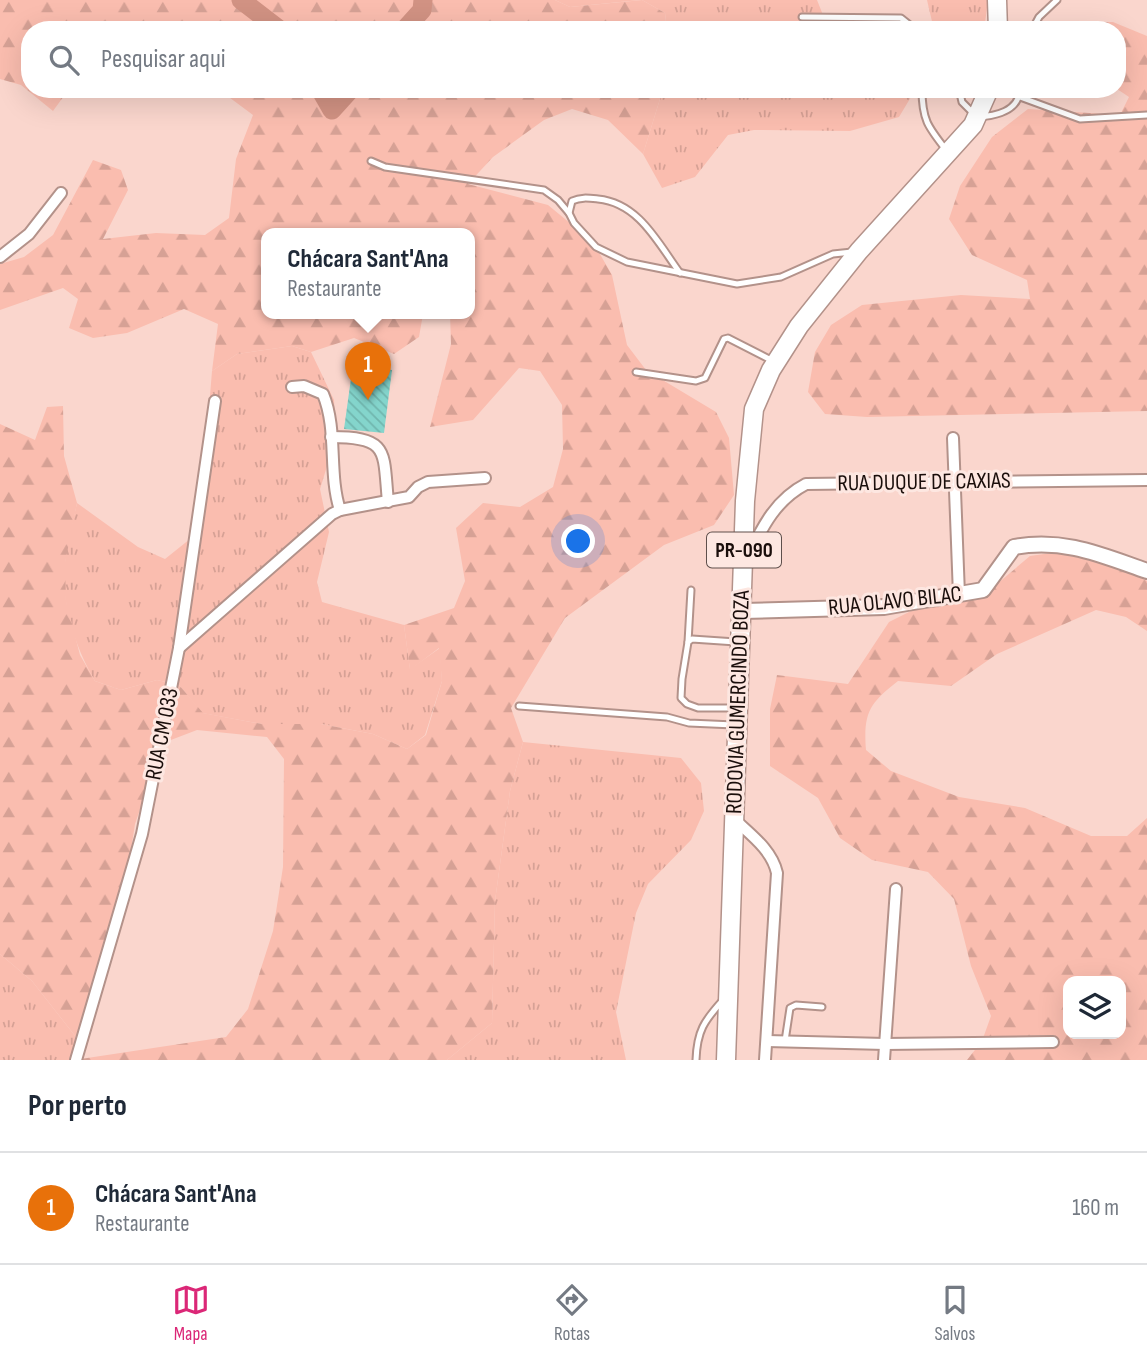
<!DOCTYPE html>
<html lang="pt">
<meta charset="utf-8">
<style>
:root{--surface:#fff;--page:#f2f2f3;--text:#1f2937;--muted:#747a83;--line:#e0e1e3;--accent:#db2777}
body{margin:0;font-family:"Sofia Sans Condensed",sans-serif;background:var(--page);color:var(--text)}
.controls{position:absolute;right:21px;bottom:21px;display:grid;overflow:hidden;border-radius:14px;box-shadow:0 7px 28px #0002}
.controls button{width:63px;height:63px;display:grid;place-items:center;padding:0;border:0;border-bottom:2px solid var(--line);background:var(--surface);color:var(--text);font:35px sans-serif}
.you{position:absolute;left:579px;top:542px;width:24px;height:24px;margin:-18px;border:5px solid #fff;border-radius:50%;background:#1a73e8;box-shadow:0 0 0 10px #1a73e833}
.badge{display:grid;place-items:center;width:46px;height:46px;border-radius:50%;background:var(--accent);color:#fff;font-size:23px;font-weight:700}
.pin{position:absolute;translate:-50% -58px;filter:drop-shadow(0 2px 4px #0008)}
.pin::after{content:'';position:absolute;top:37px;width:24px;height:21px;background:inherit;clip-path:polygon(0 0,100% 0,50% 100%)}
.popup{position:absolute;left:261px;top:228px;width:214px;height:91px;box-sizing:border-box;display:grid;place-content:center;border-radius:14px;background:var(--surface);filter:drop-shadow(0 2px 5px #0005);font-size:23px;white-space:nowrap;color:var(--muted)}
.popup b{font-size:26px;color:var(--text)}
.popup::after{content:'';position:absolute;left:50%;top:100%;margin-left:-14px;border:14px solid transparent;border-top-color:var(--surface)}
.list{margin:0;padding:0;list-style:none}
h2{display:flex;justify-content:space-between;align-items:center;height:91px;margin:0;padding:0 28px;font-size:30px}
h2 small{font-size:23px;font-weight:400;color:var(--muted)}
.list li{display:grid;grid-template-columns:46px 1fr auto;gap:21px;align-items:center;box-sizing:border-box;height:112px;padding:0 28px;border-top:2px solid var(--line)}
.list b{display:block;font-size:26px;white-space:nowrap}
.list p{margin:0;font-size:23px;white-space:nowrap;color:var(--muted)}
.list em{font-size:23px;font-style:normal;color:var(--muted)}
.icon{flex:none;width:38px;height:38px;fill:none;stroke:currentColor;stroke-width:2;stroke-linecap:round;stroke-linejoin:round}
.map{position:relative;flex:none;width:1147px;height:1060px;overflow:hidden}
.search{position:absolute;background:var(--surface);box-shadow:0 7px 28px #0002;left:21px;right:21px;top:21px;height:77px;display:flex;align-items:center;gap:18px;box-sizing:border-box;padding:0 24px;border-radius:28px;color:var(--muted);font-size:26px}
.sheet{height:203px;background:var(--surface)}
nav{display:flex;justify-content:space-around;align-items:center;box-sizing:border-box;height:98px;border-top:2px solid var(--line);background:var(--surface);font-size:19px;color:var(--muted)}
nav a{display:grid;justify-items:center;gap:4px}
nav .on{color:var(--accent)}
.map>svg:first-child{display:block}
.grass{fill:url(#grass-tufts)}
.forest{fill:url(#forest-firs);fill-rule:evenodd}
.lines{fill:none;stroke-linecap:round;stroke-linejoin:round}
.river{stroke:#d19283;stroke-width:19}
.building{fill:url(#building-back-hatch)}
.service-casing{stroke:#b3928a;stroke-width:9}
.minor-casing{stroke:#b3928a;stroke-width:14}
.tertiary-casing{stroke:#b3928a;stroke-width:18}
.primary-casing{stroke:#b3928a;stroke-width:21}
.service{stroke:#fff;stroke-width:5}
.minor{stroke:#fff;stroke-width:10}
.tertiary{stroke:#fff;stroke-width:14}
.primary{stroke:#fff;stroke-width:18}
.labels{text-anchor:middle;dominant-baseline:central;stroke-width:6;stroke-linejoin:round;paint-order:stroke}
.shield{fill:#fde7e1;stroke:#5e4f4b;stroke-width:2}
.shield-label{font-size:21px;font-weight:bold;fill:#1a0e0b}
.street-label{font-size:23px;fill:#1a0e0b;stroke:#fde7e1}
</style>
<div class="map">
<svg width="1147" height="1060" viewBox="0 0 1147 1060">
<defs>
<pattern id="grass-tufts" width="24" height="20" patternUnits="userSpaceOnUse" patternTransform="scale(1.75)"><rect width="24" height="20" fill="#fabdaf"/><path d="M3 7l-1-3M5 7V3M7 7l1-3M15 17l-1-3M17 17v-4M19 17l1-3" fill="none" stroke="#d6a195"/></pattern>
<pattern id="forest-firs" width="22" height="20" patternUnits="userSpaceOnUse" patternTransform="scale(1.75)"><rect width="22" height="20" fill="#fabdaf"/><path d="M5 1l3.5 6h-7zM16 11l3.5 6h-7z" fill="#d6a195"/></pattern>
<pattern id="building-back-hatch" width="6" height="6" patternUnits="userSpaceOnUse" patternTransform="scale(1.75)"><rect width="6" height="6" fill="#84d5cc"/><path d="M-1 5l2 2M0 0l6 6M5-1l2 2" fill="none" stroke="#71b6ae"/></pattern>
</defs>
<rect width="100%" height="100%" fill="#fad6cd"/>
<g class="grass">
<polygon points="555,0 640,0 570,7"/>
<polygon points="642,0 817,0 829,30 667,30 665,13"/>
<polygon points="927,0 988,0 985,23 979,30 934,30"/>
<polygon points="663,89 913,89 914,92 899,117 850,131 754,130 728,135 695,177 662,188 643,154"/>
<path d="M 292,346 L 311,352 L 334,400 L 336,437 L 320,489 L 329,532 L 317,582 L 322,602 L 404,625 L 410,669 L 440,648 L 442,681 L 425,735 L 407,749 L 373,734 L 321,724 L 262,724 L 202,713 L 179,685 L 157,680 L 121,690 L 95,681 C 75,647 60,602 65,562 C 67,542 73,522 77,503 L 138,547 L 165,559 L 190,539 L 207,432 L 212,371 L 237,354 Z"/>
<polygon points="523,742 681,758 701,783 704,811 691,840 648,884 636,913 616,1012 626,1060 447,1060 492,1023 495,901 510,791"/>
<polygon points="0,954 32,981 83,1046 74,1060 0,1060"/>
</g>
<g class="forest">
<polygon points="0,0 555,0 570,7 642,0 665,13 667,30 30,30 30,89 69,89 53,111 21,85 0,79"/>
<polygon points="1082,22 1113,22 1147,36 1147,411 867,417 825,414 808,392 815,352 831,325 862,305 961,295 1030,299 1027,280 972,255 949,219 960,186 992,137 1028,109 1120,115 1129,97 1117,89 1117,30 1077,30"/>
<polygon points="218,89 663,89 643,154 608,120 572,109 544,120 493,157 468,184 548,205 593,242 612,275 627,345 646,370 716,412 729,438 734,495 714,525 664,545 565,618 511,708 523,742 510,791 495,901 492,1023 447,1060 74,1060 226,1037 248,1009 273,931 283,867 284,759 267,737 197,730 163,743 135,824 121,916 83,1046 32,981 0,954 0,424 35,440 47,407 63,406 64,456 77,503 65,563 66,601 80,655 95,681 121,690 157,680 179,685 203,713 262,724 321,724 373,734 407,749 426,735 442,681 439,648 410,670 404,625 454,608 465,581 456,528 483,503 520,507 553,487 563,449 562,405 540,371 519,368 473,420 430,427 451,344 450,314 470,314 470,234 266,234 266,314 423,314 419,337 394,354 354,338 311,352 292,346 237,354 212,371 218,324 184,309 127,333 93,338 69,328 78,299 63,288 0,310 0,264 24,257 53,235 93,160 121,170 128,190 103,239 156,233 205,235 229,218 236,159 253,115"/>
<path d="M 1072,550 L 1118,564 L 1147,581 L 1147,631 L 1126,617 L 1096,610 L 997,654 L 951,686 L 898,681 C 870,703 863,712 866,750 L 891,771 L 959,797 L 1025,808 L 1091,836 L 1127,836 L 1147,818 L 1147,1060 L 967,1060 L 982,1041 L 991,1016 L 971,966 L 954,899 L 928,872 L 872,860 L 840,838 L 818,798 L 770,766 L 770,709 L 777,675 L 848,684 L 889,622 L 913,610 L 984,595 L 1030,556 ZM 1068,981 L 1121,981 L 1121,1034 L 1068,1034 Z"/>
</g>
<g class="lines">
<g class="river">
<polyline points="241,0 280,30"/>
<polyline points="404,30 422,10 423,0"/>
<polyline points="320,89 332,110 351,89"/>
</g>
</g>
<polygon class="building" points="353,364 392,370 384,433 344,429"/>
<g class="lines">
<defs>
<g id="service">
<polyline points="802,17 901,18 916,30"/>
<polyline points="1032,30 1039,17 1057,0"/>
<path d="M 922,89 C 922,120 928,127 947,151"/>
<path d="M 959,89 L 962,102 L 977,117 C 995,116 1019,112 1020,89"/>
<polyline points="1020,97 1080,119 1147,115"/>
<polyline points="371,161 385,167 544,190 558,200 569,213 574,223 596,247 627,262 737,284 781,277 833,254 852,252"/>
<path d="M 569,213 L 572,201 C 581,197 588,198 598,199 C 639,203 658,243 680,273"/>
<polyline points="636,372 696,381 705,378 724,339 728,338 773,361"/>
<polyline points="688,642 691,590"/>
<polyline points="519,706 667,717 689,723 734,725"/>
<polyline points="734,708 698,708 687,704 681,698 682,679 688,642 692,639 736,642"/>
<polyline points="785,1041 790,1008 796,1005 822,1007"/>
<path d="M 696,1060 C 697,1031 704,1021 723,1000"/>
</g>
<g id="minor">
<polyline points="0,257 29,234 61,193"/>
<path d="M 331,437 C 390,437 383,451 388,502"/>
<polyline points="953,438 959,595"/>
<polyline points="340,510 409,497 418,487 428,482 485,478"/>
<path d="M 747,558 C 762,528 775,500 806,484 L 1147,480"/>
<path d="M 179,648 L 332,514 L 340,510 C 328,473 338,430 323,394 L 304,386 L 292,387"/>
<path d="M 734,819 C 751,835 772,850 777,873 L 765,1060"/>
<polyline points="767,1041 885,1044 1053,1042"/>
<polyline points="76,1060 142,834 179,648 215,401"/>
<polyline points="884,1060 896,889"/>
</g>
<path id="tertiary" d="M 743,611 L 884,607 L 983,590 L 1014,547 C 1064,538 1101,555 1147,571"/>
<g id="primary">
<polyline points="997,0 998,30"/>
<polyline points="726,1060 745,501 754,409 771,370 799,326 859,251 973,125 989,89"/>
</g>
</defs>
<use href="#service" class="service-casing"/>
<use href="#minor" class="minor-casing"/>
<use href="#tertiary" class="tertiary-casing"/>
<use href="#primary" class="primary-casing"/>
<use href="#service" class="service"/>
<use href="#minor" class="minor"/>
<use href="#tertiary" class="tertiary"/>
<use href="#primary" class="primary"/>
</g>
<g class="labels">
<rect class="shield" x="707" y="532.5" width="74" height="35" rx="5"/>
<g class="shield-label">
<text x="744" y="550">PR-090</text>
</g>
<g class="street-label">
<text transform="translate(924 482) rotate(-1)">RUA DUQUE DE CAXIAS</text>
<text transform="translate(895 601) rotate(-6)">RUA OLAVO BILAC</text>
<text transform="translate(738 702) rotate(-88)">RODOVIA GUMERCINDO BOZA</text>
<text transform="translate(162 734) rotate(-79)">RUA CM 033</text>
</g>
</g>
</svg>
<div class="controls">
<button><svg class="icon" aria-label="layers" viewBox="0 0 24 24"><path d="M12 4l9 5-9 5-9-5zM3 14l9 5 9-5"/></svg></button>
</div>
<div class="you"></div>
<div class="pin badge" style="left:368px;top:400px;background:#e8710a">1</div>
<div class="popup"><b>Chácara Sant'Ana</b>Restaurante</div>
<div class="search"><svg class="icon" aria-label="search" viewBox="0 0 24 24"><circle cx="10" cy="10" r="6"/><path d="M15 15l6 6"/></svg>Pesquisar aqui</div>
</div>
<section class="sheet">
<h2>Por perto<small></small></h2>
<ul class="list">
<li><span class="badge" style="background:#e8710a">1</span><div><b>Chácara Sant'Ana</b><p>Restaurante</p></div><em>160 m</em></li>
</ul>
</section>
<nav>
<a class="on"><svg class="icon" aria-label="map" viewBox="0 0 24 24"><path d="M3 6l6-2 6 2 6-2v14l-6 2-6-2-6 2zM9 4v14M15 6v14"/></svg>Mapa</a>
<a><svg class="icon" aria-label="directions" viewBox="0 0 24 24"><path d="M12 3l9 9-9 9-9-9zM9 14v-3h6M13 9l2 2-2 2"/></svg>Rotas</a>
<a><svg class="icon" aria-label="saved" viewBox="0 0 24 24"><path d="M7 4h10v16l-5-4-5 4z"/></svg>Salvos</a>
</nav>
